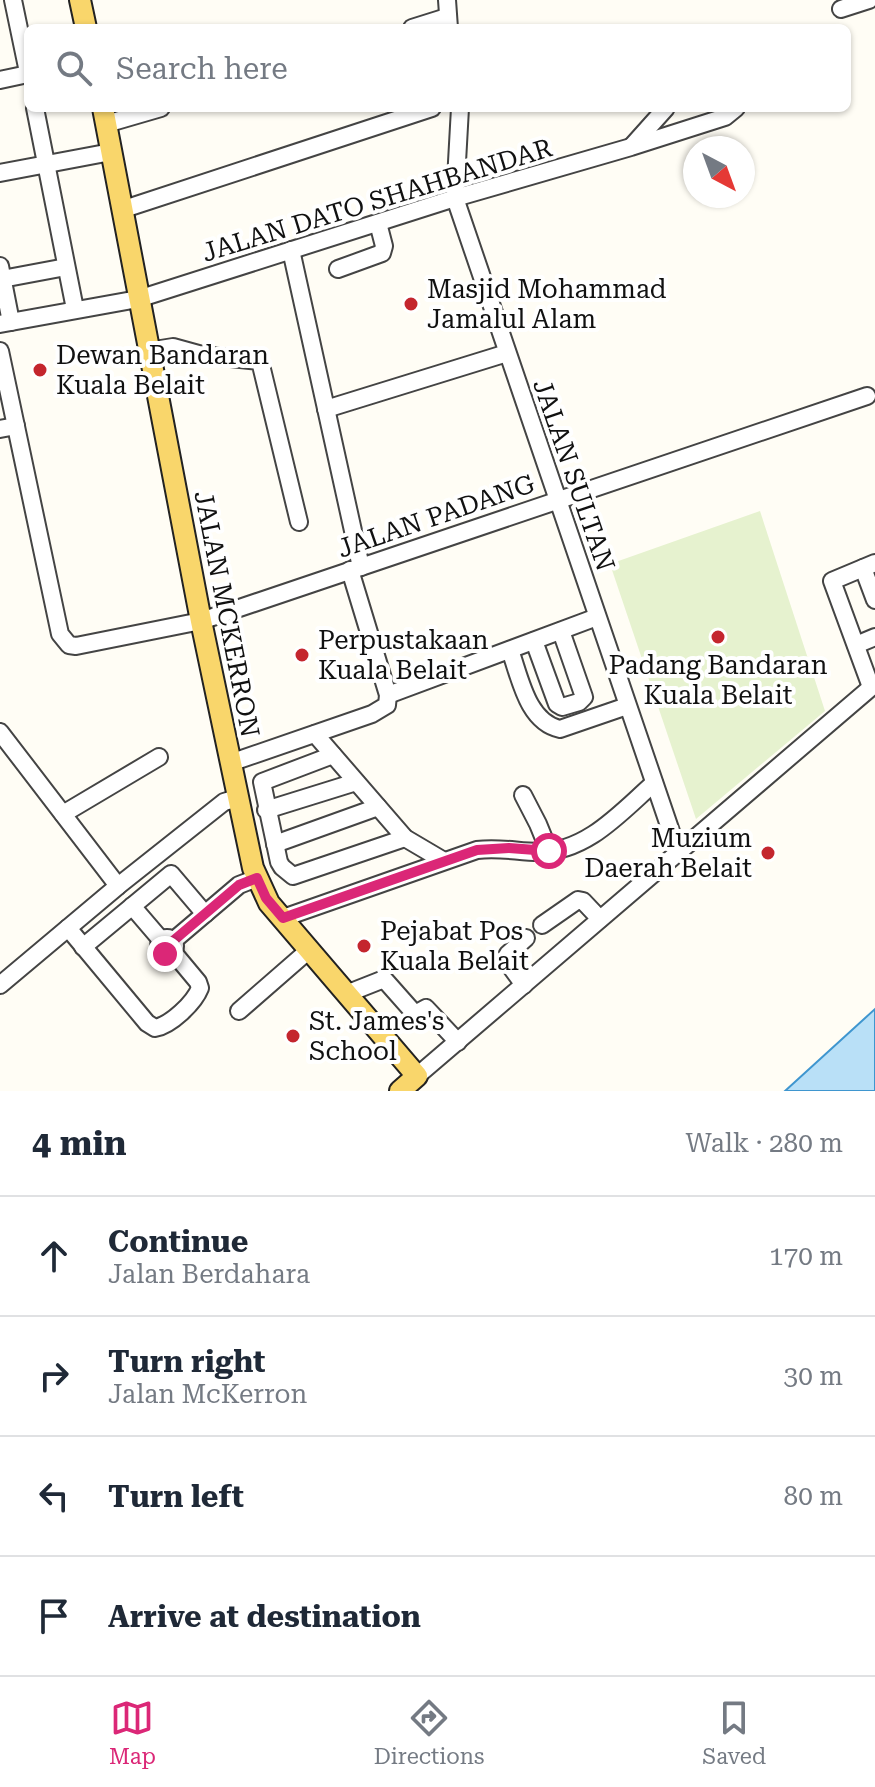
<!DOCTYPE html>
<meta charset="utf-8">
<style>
:root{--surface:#fff;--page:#f6f6f7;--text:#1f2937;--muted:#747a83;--line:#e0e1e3;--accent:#db2777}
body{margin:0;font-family:"Roboto Serif",serif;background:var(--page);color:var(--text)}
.compass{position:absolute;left:683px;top:136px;width:72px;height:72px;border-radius:50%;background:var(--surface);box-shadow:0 2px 6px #0004;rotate:139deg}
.stop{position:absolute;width:24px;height:24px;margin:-18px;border:6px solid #db2777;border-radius:50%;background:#fff}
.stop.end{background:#db2777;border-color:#fff;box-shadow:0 2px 8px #0008}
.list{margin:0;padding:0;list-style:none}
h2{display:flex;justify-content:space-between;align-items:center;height:104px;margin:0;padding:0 32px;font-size:34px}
h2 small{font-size:26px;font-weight:400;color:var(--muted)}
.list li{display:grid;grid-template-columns:52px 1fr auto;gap:24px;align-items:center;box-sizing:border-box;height:120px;padding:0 32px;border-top:2px solid var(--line)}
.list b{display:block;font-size:30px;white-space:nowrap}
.list p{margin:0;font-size:26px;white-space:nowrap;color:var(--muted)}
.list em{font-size:26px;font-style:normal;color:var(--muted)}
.icon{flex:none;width:44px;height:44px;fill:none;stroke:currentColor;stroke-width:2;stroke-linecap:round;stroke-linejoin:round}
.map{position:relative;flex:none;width:875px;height:1091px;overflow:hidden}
.search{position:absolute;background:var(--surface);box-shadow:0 2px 6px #0004;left:24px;right:24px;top:24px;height:88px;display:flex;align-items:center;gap:20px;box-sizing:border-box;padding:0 28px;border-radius:12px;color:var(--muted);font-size:30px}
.sheet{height:584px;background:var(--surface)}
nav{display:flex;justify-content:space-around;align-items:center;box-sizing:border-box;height:112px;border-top:2px solid var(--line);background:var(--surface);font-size:22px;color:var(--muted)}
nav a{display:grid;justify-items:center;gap:4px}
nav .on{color:var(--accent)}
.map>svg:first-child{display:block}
.pitch{fill:#e6f2cf}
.water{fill:#b9e0f7;stroke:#3f96cf;stroke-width:2}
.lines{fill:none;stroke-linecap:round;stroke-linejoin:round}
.minor-casing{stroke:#444;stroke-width:20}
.major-casing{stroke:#222;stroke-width:24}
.minor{stroke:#fff;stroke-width:16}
.major{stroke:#f9d66b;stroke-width:20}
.route{stroke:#db2777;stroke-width:10}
.poi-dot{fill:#c4262e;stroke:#fff;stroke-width:3}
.labels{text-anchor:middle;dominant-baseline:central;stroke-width:8;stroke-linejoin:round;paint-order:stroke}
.street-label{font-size:26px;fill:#111;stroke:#fff}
.poi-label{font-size:26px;fill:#111;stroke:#fff;text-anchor:start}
</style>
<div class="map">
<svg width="875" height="1091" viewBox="0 0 875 1091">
<rect width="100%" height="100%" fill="#fffdf5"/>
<polygon class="pitch" points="760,511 825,711 696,819 610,564"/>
<polygon class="water" points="875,1009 875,1091 785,1091"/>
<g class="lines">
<defs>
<g id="minor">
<polyline points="13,0 28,72"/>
<polyline points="447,0 449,28"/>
<polyline points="841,9 869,0"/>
<polyline points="412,28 447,17"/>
<polyline points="0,80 28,74"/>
<polyline points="35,108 75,309"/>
<polyline points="460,108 455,198 678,852"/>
<polyline points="106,124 161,108"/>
<polyline points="632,146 666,108"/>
<polyline points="0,173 111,152"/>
<polyline points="121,210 432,108"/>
<polyline points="291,250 361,567"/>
<polyline points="0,266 11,322"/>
<polyline points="338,269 382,253 384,246 378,223"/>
<polyline points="2,279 66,267"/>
<polyline points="0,324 138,299 455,198 631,147 725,117 736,108"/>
<polyline points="0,351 60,634 69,645 76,646 201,621 867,396"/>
<polyline points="148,351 173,347 202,355 260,361 299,522"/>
<polyline points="326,409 507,353"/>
<polyline points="0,429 16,426"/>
<polyline points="863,568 875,600"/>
<polyline points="534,641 557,704 562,707 579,702 584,697 561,631"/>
<polyline points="856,645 875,637"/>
<path d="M 510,650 C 520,677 527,722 560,729 L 627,706"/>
<polyline points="871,687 832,581 875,563"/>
<polyline points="388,695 597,617"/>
<polyline points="0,732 118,886"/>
<polyline points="315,734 405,838 444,861"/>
<polyline points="333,755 262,782 279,862 282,867 293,876 405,838"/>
<polyline points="230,763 372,714 387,705 388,695 350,570"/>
<polyline points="523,795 538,824 549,851"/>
<polyline points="266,810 356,782"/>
<polyline points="63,814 159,757"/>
<polyline points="275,844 378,807"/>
<polyline points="132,906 162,941"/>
<path d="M 283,918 L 477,850 C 500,847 518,852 539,852 C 587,852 621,812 654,783"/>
<polyline points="542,925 578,900 583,901 600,919"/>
<path d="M 68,928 L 147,1023 L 155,1028 C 171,1025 194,1003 200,988 L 198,982 L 173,952"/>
<circle cx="167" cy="946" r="8"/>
<polyline points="173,941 239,885 257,878"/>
<polyline points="83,947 171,874 205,914"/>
<polyline points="0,985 118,886 224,802 237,798"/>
<polyline points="524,985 505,959 508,954 526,938"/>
<polyline points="346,994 384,979 415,1014 426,1008 458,1042"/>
<polyline points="239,1011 309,950"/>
<polyline points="417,1076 875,684"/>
</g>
<g id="major">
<polyline points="80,0 86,28"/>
<polyline points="103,108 201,621 253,868 269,903 417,1076 400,1091"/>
</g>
</defs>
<use href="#minor" class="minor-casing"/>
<use href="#major" class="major-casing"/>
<use href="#minor" class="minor"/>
<use href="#major" class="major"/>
</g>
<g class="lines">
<polyline class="route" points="165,954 173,952 175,948 173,941 239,885 257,878 266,898 283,918 477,850 509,848 549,851"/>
</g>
<g class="poi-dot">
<circle cx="411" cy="304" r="8"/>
<circle cx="40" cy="370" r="8"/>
<circle cx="718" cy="637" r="8"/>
<circle cx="302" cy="655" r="8"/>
<circle cx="768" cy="853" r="8"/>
<circle cx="364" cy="946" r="8"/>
<circle cx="293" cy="1036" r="8"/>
</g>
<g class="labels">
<g class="street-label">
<text transform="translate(377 200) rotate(-17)">JALAN DATO SHAHBANDAR</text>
<text transform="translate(574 475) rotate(71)">JALAN SULTAN</text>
<text transform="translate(436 516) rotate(-19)">JALAN PADANG</text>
<text transform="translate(227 614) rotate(79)">JALAN MCKERRON</text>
</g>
<g class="poi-label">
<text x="427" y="289">Masjid Mohammad<tspan x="427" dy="30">Jamalul Alam</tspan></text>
<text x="56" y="355">Dewan Bandaran<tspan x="56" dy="30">Kuala Belait</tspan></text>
<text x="318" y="640">Perpustakaan<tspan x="318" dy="30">Kuala Belait</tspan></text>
<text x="718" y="665" text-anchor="middle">Padang Bandaran<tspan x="718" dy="30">Kuala Belait</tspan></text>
<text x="752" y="838" text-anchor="end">Muzium<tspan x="752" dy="30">Daerah Belait</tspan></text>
<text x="380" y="931">Pejabat Pos<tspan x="380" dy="30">Kuala Belait</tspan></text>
<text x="309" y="1021">St. James's<tspan x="309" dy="30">School</tspan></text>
</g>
</g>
</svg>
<svg class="compass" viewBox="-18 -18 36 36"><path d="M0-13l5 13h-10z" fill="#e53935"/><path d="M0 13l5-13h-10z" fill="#747a83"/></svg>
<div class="stop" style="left:549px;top:851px"></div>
<div class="stop end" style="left:165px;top:954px"></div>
<div class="search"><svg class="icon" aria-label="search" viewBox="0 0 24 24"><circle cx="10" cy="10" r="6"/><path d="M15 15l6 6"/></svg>Search here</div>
</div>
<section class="sheet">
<h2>4 min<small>Walk · 280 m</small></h2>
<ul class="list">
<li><svg class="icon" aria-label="ahead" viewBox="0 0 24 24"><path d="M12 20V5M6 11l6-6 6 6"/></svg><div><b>Continue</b><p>Jalan Berdahara</p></div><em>170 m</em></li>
<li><svg class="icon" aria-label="right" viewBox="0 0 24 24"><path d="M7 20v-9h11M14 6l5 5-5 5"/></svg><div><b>Turn right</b><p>Jalan McKerron</p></div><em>30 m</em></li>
<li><svg class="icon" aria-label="left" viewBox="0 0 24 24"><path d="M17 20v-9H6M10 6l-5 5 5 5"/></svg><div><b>Turn left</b></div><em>80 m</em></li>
<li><svg class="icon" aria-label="arrive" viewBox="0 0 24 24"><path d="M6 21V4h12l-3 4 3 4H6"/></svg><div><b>Arrive at destination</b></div></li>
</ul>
</section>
<nav>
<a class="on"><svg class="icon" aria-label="map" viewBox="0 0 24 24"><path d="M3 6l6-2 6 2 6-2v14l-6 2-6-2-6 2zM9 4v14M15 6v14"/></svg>Map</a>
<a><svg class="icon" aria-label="directions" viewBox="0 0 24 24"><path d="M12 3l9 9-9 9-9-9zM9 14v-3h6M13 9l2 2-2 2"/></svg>Directions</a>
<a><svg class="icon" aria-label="saved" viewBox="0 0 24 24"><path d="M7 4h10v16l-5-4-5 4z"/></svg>Saved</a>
</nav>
